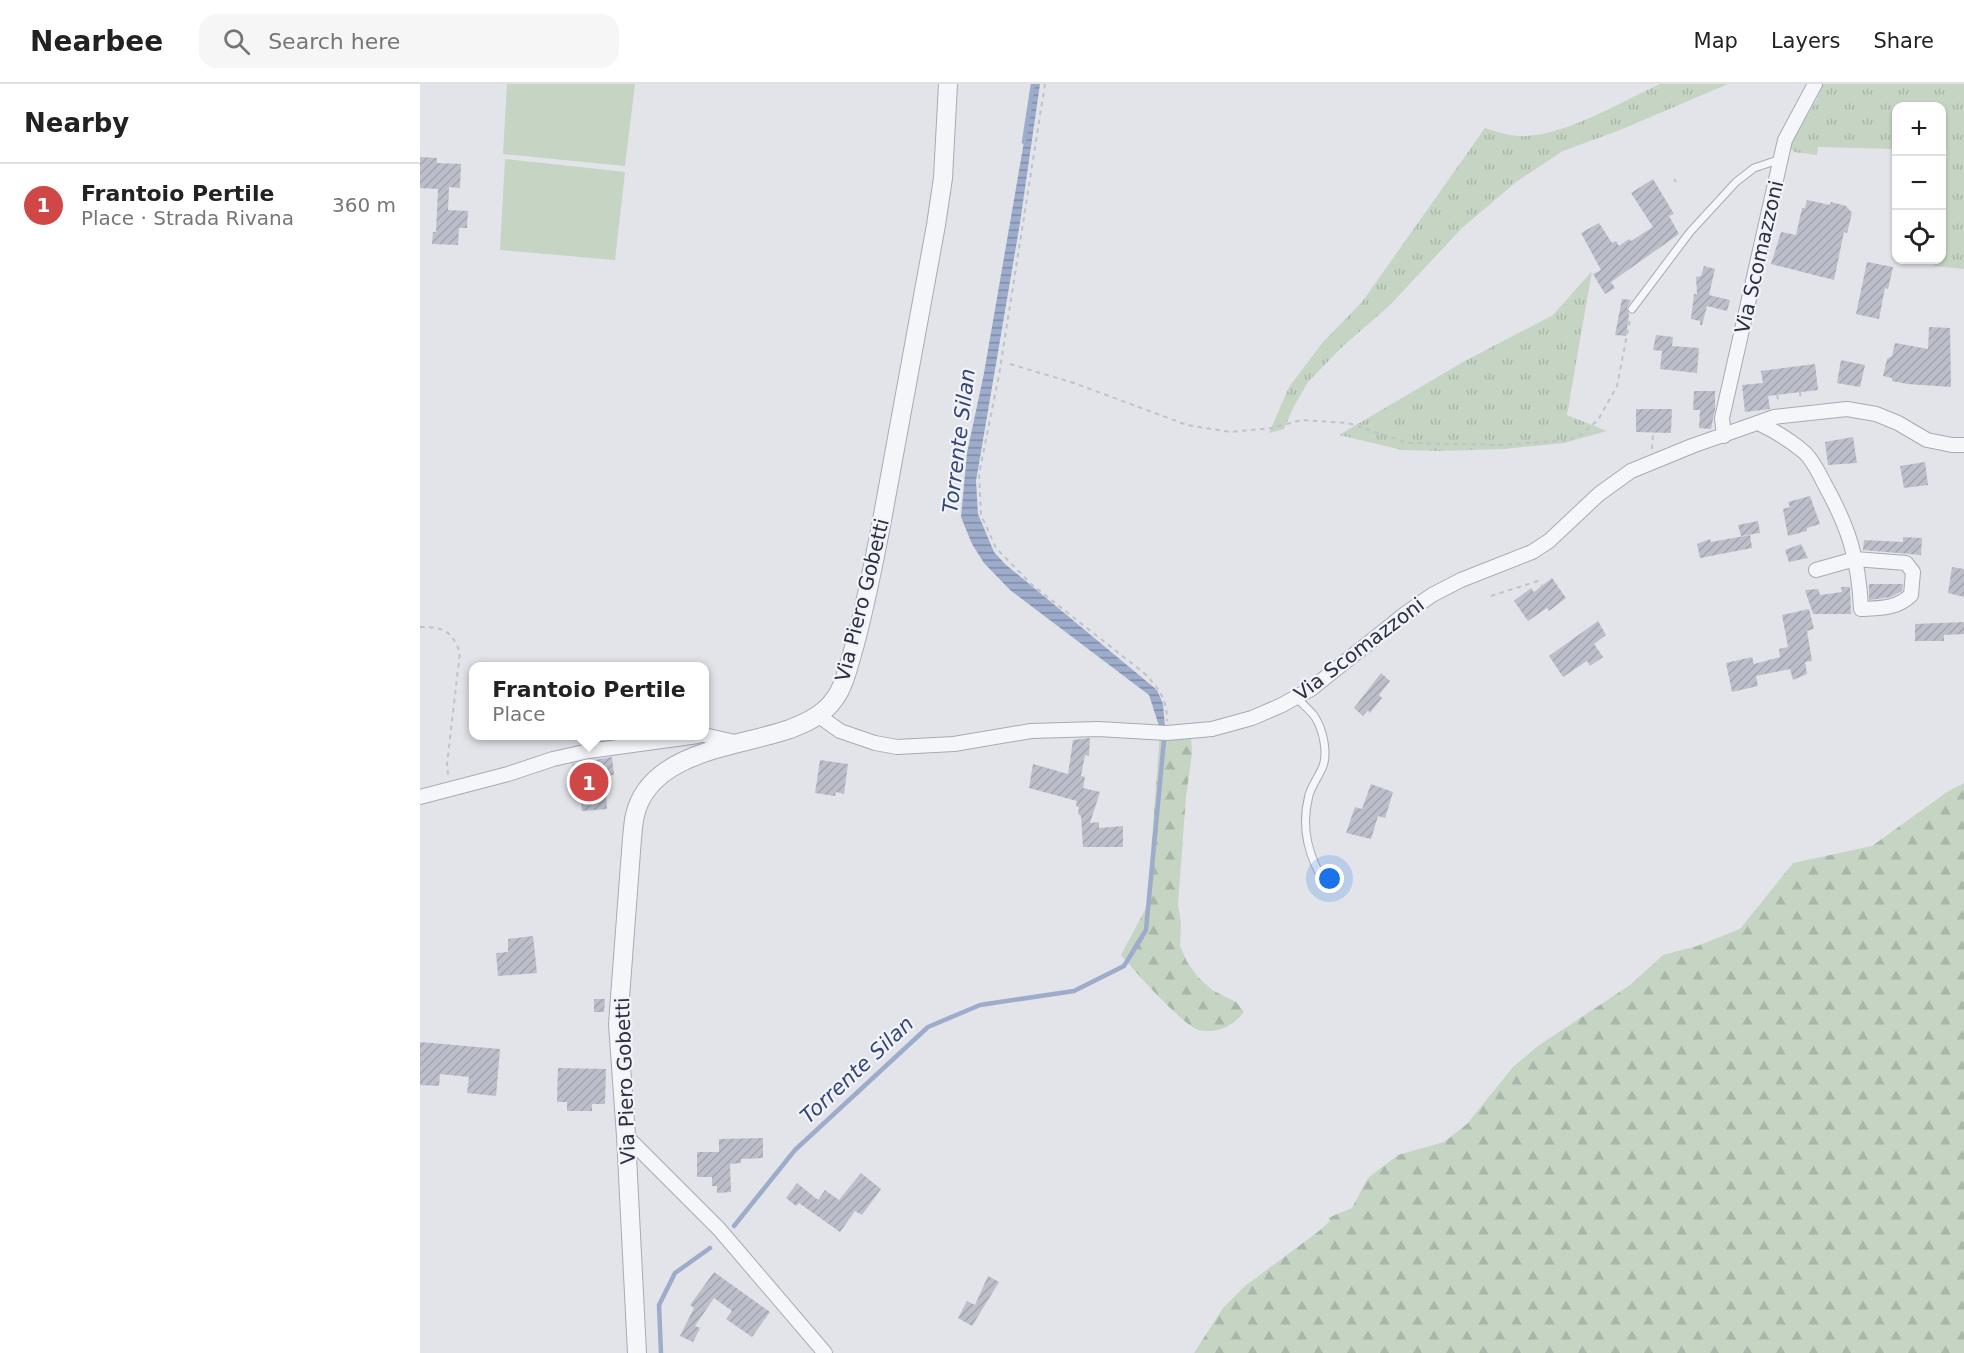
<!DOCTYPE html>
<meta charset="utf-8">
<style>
:root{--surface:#fff;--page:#f6f6f6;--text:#222;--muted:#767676;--line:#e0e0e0;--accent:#cf4847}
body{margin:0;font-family:"DejaVu Sans",sans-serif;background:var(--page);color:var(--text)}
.controls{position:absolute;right:18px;top:18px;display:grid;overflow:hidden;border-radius:12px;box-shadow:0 2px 4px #0004}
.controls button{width:54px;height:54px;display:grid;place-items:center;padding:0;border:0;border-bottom:2px solid var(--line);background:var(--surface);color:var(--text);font:30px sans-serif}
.you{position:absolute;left:910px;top:795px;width:21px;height:21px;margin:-15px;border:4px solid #fff;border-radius:50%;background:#1a73e8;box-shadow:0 0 0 9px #1a73e833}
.badge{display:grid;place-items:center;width:39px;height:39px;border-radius:50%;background:var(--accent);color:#fff;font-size:20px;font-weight:700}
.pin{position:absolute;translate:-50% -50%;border:3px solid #fff;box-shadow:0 2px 6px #0006}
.popup{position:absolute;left:49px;top:578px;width:240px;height:78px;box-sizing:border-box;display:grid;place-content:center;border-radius:12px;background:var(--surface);filter:drop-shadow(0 2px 4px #0005);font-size:20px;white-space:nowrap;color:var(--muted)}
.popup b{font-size:22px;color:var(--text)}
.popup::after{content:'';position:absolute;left:50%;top:100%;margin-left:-12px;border:12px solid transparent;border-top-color:var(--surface)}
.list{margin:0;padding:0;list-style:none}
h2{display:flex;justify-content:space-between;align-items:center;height:78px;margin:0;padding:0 24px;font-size:26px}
h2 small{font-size:20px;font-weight:400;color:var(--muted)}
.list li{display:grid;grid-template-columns:39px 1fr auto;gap:18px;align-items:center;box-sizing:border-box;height:84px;padding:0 24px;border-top:2px solid var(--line)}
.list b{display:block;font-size:22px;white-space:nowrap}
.list p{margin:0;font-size:20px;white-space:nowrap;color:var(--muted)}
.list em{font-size:20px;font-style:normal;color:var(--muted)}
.icon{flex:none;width:33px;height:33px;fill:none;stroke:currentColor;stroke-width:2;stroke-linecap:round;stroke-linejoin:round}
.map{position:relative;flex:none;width:1544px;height:1269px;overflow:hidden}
header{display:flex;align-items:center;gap:36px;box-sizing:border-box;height:84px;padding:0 30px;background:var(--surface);border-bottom:2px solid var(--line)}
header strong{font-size:28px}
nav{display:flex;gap:33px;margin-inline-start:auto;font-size:21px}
.search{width:420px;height:54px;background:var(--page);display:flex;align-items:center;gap:15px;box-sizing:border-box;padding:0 21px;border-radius:18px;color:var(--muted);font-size:22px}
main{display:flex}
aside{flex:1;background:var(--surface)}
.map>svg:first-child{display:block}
.grass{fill:url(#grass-tufts)}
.forest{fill:url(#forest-firs)}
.pitch{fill:#c5d4c3}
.water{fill:url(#water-rules)}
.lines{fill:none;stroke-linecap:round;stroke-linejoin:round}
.stream{stroke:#9dacca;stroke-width:4.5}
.building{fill:url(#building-hatch)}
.service-casing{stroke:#a7aab5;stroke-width:9}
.minor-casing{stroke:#a7aab5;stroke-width:16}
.tertiary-casing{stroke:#a7aab5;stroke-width:20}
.path{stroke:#c0c2ca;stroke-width:2;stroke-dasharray:4.5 4.5;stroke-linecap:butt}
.service{stroke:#f5f6f9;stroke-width:7}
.minor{stroke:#f5f6f9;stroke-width:14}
.tertiary{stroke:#f5f6f9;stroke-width:18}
.labels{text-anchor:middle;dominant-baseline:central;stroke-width:4.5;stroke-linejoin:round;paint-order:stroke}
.street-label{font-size:20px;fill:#2a2f43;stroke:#f2f3f8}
.water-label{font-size:21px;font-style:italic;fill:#334777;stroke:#f2f3f8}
</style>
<header>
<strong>Nearbee</strong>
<div class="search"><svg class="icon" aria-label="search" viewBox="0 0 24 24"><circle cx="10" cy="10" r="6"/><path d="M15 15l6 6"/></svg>Search here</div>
<nav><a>Map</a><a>Layers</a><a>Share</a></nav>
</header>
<main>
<aside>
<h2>Nearby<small></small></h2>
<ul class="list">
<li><span class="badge">1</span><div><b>Frantoio Pertile</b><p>Place · Strada Rivana</p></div><em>360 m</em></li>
</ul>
</aside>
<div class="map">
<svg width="1544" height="1269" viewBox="0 0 1544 1269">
<defs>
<pattern id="grass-tufts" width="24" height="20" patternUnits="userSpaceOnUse" patternTransform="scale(1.5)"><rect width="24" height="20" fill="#c5d4c3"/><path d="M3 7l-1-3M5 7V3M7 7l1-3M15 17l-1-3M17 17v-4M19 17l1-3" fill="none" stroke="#a9b6a9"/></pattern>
<pattern id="forest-firs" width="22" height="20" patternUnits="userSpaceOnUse" patternTransform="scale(1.5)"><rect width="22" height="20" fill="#c5d4c3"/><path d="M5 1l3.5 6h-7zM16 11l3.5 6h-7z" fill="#a9b6a9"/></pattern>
<pattern id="water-rules" width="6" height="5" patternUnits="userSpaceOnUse" patternTransform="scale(1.5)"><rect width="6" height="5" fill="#9dacca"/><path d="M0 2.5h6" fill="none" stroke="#808ca6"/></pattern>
<pattern id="building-hatch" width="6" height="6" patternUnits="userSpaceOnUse" patternTransform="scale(1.5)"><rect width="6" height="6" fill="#bcbfca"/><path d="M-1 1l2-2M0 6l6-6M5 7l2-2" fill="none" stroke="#a2a4af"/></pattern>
</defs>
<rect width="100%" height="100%" fill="#e2e4ea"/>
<g class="grass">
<path d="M 1240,0 L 1308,0 L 1200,46 L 1143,67 L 1096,98 L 1042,144 L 970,221 L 921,264 L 888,298 L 873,324 L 864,345 L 849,349 L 869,303 L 903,258 L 942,218 L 1065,44 C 1078,48 1092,53 1106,52 C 1148,50 1201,18 1240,0 Z"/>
<polygon points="1403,0 1544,0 1544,185 1514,182 1515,176 1522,176 1522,116 1527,67 1522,66 1522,22 1476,22 1476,65 1398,63 1397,71 1374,68 1370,63 1371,59 1397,15"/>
<polygon points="1172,187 1147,331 1187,347 1144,359 1084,365 1020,367 982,366 919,351 1043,278 1133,231"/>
</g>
<g class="forest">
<path d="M 740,649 L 771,652 L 772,669 L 766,713 L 758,820 L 761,840 L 760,862 L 767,878 L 778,893 L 792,906 L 816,918 L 824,928 C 813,942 798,950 779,946 C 764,943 713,885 701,871 L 727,822 Z"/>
<polygon points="1544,699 1544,1269 774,1269 803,1224 825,1202 899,1147 910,1137 908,1134 932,1124 948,1094 978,1071 1024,1058 1047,1040 1093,983 1118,962 1210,901 1243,871 1277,862 1320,845 1373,779 1452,762 1527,708"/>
</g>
<g class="pitch">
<polygon points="87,0 215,0 205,82 83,70"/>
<polygon points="85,75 205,88 195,176 80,166"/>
</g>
<polygon class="water" points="614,0 620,0 600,139 556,397 558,430 574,468 585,480 737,606 743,620 745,643 739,642 729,611 590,506 564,479 552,460 541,433 547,369 564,289"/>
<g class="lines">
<g class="stream">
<polyline points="604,58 613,0"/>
<polyline points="314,1142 375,1066 508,943 560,921 654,907 704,882 726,846 744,656"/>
<polyline points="241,1269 239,1221 255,1189 290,1164"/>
</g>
</g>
<g class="building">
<polygon points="0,73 17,74 17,79 41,80 40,104 29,103 28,126 48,127 47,144 39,144 38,161 12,160 13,148 16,148 18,105 0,104"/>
<polygon points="1233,95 1254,130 1249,132 1259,150 1191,198 1195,204 1185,210 1173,190 1181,186 1161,149 1179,139 1192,159 1196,157 1199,162 1209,155 1211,157 1233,143 1211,109"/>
<polygon points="1387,116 1410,121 1411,118 1426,122 1432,129 1427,149 1424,148 1414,196 1351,180 1361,148 1376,151 1382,124 1385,124"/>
<polygon points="1447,178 1473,183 1468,205 1465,204 1459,235 1436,230"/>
<polygon points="1284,182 1295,185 1289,211 1310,216 1307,227 1287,222 1282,241 1280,241 1280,237 1271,235 1274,210 1277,210 1276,193 1281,192"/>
<polygon points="1202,215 1211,216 1207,224 1209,230 1206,252 1195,251"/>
<polygon points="1509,243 1530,244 1531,303 1488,300 1472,297 1472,294 1463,292 1467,275 1472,272 1475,259 1508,265"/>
<polygon points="1236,251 1253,253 1252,262 1279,264 1277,289 1240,285 1242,267 1233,266"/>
<polygon points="1421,276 1445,281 1440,303 1417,299"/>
<polygon points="1395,280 1398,306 1348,312 1350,325 1325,328 1322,301 1343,299 1341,287"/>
<polygon points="1274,307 1295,307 1295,325 1291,345 1279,344 1280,326 1273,326"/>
<polygon points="1216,325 1252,325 1251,349 1216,348"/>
<polygon points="1433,353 1437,379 1408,381 1405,358"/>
<polygon points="1505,378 1508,401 1484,404 1480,382"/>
<polygon points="1390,412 1400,440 1387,444 1387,447 1368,452 1363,425 1370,423 1368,418"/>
<polygon points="1338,437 1340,449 1321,452 1318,441"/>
<polygon points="1330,451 1332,464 1280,474 1277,460 1290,455 1291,458"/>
<polygon points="1483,453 1502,454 1501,471 1443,466 1444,456 1483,458"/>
<polygon points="1381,460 1388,474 1369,478 1365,466"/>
<polygon points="1532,483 1544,485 1544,513 1528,509"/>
<polygon points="1132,494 1146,514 1129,527 1127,524 1108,537 1094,517 1111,504 1114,508"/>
<polygon points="1449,500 1483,500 1482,507 1471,513 1449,516"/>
<polygon points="1421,503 1430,503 1431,530 1393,530 1385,506 1398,505 1400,511 1422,508"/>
<polygon points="1389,525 1394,545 1387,547 1392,577 1385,578 1387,590 1373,596 1370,585 1336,592 1338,602 1312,608 1306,579 1332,573 1334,580 1360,573 1359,565 1368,563 1362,531"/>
<polygon points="1178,537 1186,551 1174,560 1183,573 1170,582 1167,577 1143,593 1129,572"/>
<polygon points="1544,538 1544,550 1524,551 1524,557 1495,557 1495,540"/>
<polygon points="961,589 970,597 959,611 962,614 950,629 948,626 943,632 934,624"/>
<polygon points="670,654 669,672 665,671 661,692 665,693 663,704 680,708 670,739 679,738 679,744 703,742 703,763 663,763 661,732 658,730 659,723 656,722 657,717 609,704 613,680 648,690 653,656"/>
<polygon points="192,673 194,691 185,692 187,725 162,727 160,707 154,708 152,680"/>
<polygon points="400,676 428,680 424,710 416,708 415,712 395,709"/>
<polygon points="951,700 973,708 965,734 958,732 951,755 926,749 935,723 942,725"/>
<polygon points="113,852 117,889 78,892 76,869 88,868 88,855"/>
<polygon points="174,915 185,915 184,928 174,928"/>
<polygon points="0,958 80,965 76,1012 47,1009 49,993 20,990 19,1002 0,1001"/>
<polygon points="138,984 186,985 185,1020 172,1020 172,1027 147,1027 147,1018 137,1018"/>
<polygon points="343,1054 343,1074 321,1075 321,1079 310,1080 311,1108 297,1109 297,1102 292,1102 292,1093 277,1093 277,1068 299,1068 299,1055"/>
<polygon points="441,1089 461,1105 442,1131 435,1127 420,1148 379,1119 376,1122 366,1114 377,1099 398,1116 405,1106 419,1116"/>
<polygon points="294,1188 350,1228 332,1253 306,1235 312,1227 294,1214 275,1242 280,1244 273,1258 260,1252 274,1224 270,1221"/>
<polygon points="568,1192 579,1198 552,1242 538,1234 547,1217 555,1221"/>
</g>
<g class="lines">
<defs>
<g id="service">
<polyline points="1212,225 1270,148 1316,98 1334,84 1361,75"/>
<path d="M 876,613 C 882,620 890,626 895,633 C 903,646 908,668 903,682 C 899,692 892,701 889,711 C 880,745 889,774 907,803"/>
</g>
<g id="minor">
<path d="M 1338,339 C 1353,346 1371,357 1384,368 C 1392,375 1399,389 1404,399 C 1428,442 1439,475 1441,525 C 1459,524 1477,525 1491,511 L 1493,488 L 1486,479 L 1435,475 L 1396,486"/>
<polyline points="1304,352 1302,334 1365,56 1395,0"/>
<polyline points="399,632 420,647 455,659 477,663 534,660 611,647 678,645 747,649 792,645 832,634 862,621 891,605 985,530 1012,511 1041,496 1112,468 1129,457 1179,410 1211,387 1272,362 1354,333 1427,325 1456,330 1478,339 1507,356 1532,361 1544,361"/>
<polyline points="284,651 315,658"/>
<polyline points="0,713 88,690 133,675 169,667 278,652"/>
<polyline points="206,1052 299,1145 405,1269"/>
</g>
<path id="tertiary" d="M 217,1269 L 206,1052 L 198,940 L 212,754 C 213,747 213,739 215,731 C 230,667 318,663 370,645 C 391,637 408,628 419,608 C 427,593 430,576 435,560 C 446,519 454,478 462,436 C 480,337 498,239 516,141 L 523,94 L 528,0"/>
</defs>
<use href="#service" class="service-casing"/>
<use href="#minor" class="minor-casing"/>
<use href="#tertiary" class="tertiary-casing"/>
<g class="path">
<path d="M 625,0 L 579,291 L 559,390 L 561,431 L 576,464 L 611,500 L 724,589 C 739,605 747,614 747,637"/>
<polyline points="1254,95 1256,98"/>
<polyline points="590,280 654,299 767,341 810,348 852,344 882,336 928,339 988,359 1084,361 1148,356 1162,350 1178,336 1197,302 1210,235"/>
<polyline points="1380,308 1381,316"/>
<polyline points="1357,311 1359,319"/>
<polyline points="1232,365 1233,350"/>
<polyline points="1071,512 1118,497 1122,502"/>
<path d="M 0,543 C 23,543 31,546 40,568 L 27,680 L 28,691"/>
</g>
<use href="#service" class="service"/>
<use href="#minor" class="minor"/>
<use href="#tertiary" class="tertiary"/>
</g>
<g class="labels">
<g class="street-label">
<text transform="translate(1339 173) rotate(-77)">Via Scomazzoni</text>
<text transform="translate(442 516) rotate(-76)">Via Piero Gobetti</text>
<text transform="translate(939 565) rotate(-37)">Via Scomazzoni</text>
<text transform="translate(205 997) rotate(-92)">Via Piero Gobetti</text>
</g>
<g class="water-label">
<text transform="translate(539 357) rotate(-83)">Torrente Silan</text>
<text transform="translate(437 986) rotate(-43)">Torrente Silan</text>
</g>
</g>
</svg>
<div class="controls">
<button>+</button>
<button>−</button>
<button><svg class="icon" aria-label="locate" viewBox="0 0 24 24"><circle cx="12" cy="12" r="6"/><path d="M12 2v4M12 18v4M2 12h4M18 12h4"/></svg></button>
</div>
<div class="you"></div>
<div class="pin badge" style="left:169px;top:698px">1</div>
<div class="popup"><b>Frantoio Pertile</b>Place</div>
</div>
</main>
